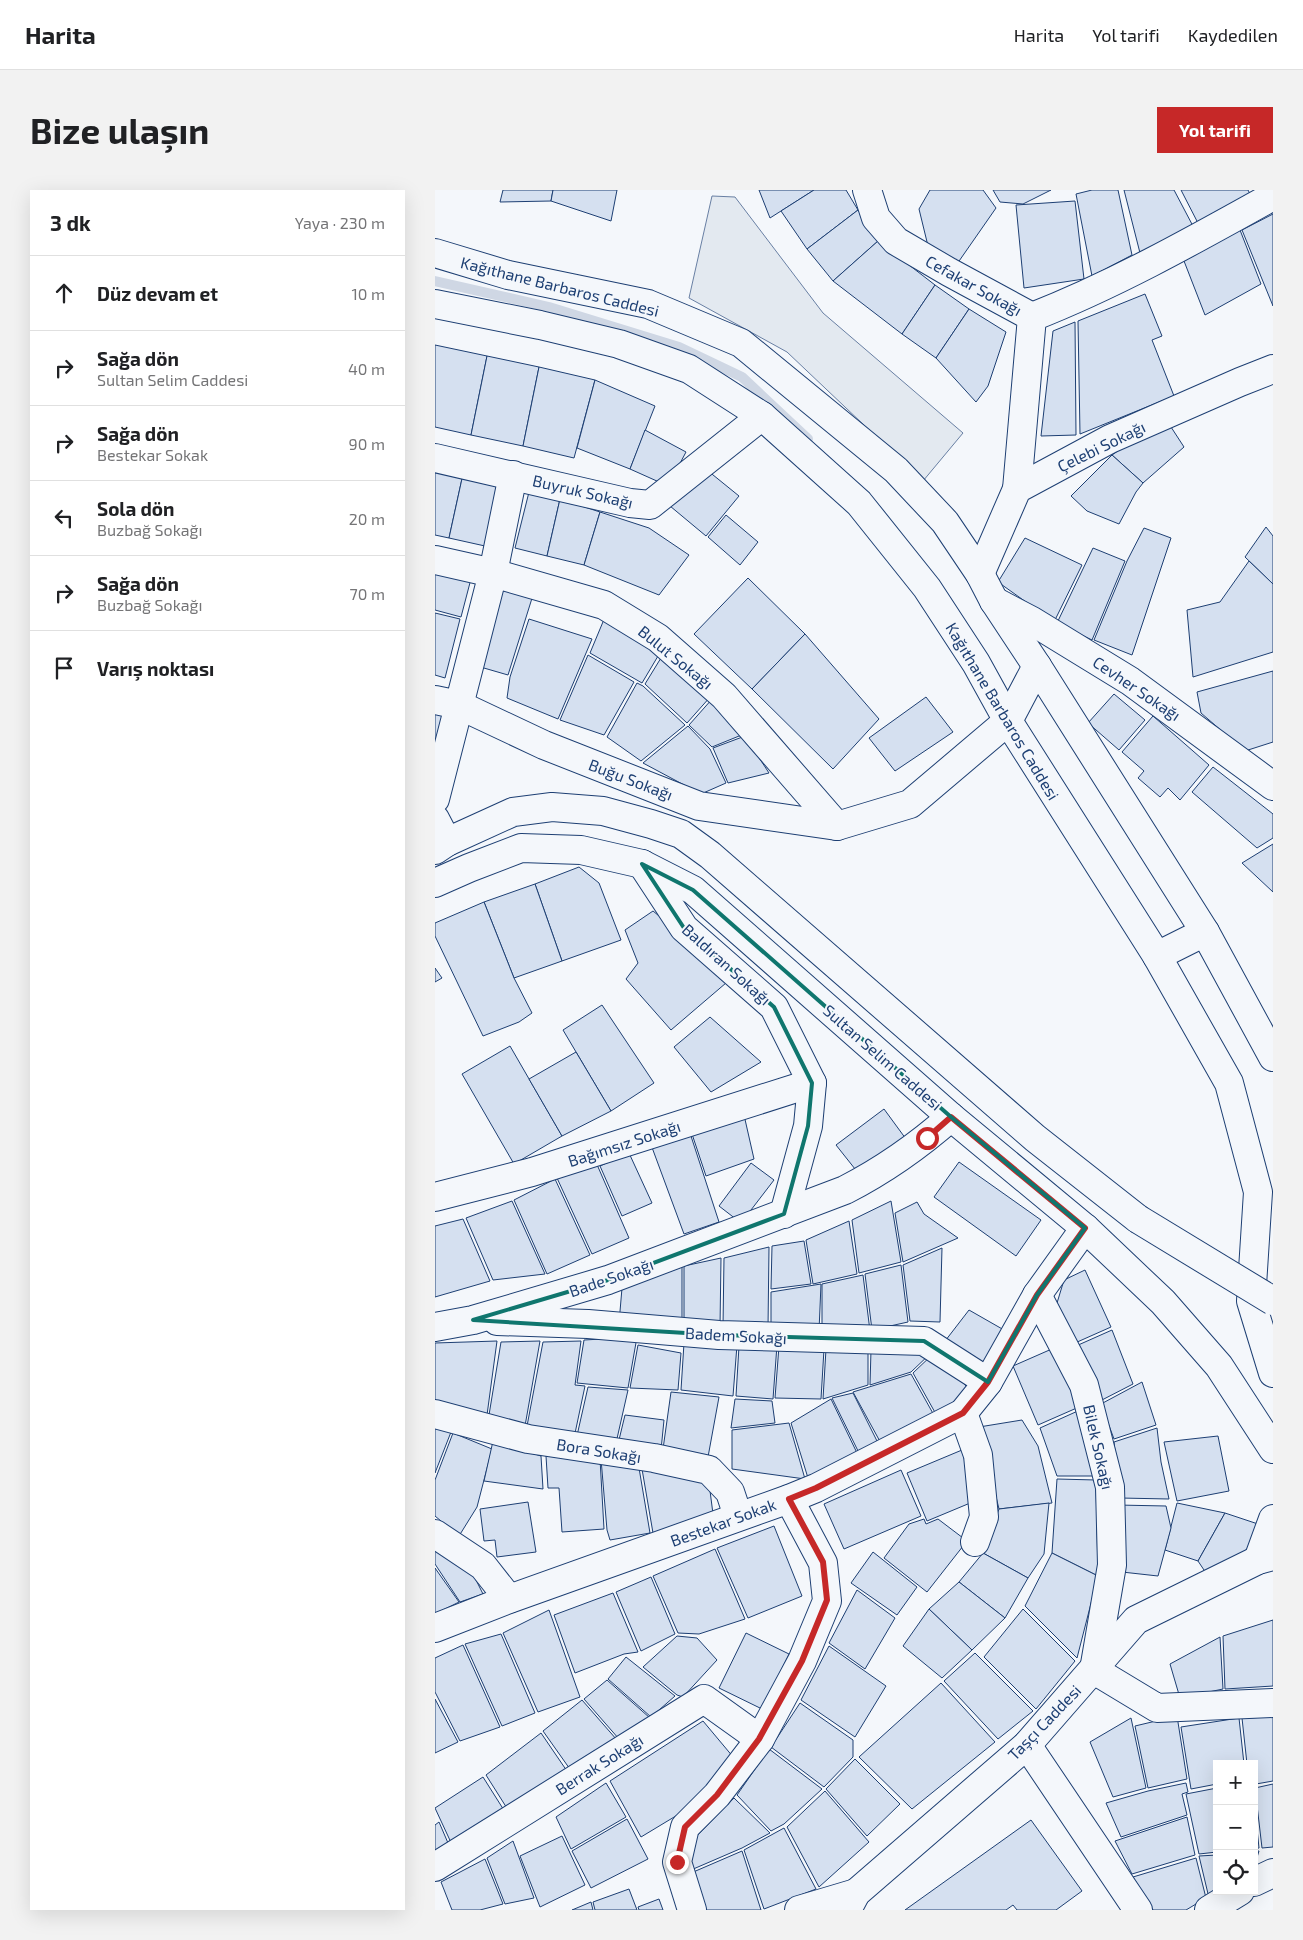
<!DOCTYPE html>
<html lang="tr">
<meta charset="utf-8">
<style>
:root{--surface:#fff;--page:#f2f2f2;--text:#202124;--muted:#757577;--line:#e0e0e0;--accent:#c62828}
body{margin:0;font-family:"Exo 2",sans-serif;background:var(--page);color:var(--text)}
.controls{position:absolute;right:15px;bottom:15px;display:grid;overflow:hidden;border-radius:0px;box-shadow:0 5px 20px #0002}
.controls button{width:45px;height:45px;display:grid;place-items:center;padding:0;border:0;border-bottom:1px solid var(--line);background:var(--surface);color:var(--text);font:25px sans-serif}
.stop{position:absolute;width:15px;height:15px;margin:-11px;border:4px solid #c62828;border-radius:50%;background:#fff}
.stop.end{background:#c62828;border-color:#fff;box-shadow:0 1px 5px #0008}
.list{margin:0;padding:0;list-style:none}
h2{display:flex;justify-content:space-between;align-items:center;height:65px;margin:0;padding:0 20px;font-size:21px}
h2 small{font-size:16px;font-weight:400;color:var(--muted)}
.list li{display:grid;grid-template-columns:32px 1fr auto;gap:15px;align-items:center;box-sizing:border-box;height:75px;padding:0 20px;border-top:1px solid var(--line)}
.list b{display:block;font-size:19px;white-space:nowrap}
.list p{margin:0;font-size:16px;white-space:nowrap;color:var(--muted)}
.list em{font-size:16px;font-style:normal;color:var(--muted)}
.icon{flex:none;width:28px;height:28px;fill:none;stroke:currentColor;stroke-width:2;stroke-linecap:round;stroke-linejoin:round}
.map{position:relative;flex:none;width:838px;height:1720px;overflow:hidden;border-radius:0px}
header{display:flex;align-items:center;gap:30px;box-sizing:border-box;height:70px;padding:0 25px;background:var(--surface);border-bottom:1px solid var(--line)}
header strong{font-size:24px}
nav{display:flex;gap:28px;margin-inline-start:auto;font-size:18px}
.intro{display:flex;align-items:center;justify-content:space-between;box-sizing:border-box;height:120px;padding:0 30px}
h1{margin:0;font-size:35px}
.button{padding:12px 22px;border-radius:0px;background:var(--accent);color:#fff;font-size:18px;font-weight:700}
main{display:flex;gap:30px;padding:0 30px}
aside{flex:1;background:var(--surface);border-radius:0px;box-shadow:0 5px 20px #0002}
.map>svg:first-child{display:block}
.green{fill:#e3e9f0;stroke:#687fa3}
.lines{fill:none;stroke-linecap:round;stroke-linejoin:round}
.stream{stroke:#cfd7e4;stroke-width:10}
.building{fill:#d5e0f0;stroke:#1d3f73}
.minor-casing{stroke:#1d3f73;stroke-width:30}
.major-casing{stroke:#1d3f73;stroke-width:30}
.minor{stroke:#f4f7fb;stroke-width:28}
.major{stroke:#f4f7fb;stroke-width:28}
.major-bridge-casing{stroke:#1d3f73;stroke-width:30;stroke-linecap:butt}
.major-bridge{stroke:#f4f7fb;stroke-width:28}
.route{stroke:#c62828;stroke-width:6}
.marked{fill:none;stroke:#0f766e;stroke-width:4;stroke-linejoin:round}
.labels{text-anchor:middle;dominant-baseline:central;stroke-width:4;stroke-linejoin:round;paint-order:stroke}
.street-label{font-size:16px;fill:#1d3f73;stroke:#f4f7fb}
</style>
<header>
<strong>Harita</strong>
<nav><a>Harita</a><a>Yol tarifi</a><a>Kaydedilen</a></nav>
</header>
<div class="intro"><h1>Bize ulaşın</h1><a class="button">Yol tarifi</a></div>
<main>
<aside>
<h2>3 dk<small>Yaya · 230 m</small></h2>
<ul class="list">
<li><svg class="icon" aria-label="ahead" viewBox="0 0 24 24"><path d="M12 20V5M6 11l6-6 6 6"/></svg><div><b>Düz devam et</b></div><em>10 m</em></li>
<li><svg class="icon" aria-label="right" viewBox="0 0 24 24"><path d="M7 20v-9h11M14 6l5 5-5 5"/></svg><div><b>Sağa dön</b><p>Sultan Selim Caddesi</p></div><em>40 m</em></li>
<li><svg class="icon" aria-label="right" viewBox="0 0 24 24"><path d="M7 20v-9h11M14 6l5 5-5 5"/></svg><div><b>Sağa dön</b><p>Bestekar Sokak</p></div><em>90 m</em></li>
<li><svg class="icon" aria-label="left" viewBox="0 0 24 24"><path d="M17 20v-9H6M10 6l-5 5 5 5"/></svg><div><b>Sola dön</b><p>Buzbağ Sokağı</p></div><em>20 m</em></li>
<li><svg class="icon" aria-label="right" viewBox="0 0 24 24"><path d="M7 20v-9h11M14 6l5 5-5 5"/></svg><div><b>Sağa dön</b><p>Buzbağ Sokağı</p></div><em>70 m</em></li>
<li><svg class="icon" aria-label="arrive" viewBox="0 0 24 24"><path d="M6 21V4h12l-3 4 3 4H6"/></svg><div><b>Varış noktası</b></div></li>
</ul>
</aside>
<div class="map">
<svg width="838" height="1720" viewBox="0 0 838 1720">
<rect width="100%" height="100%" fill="#f4f7fb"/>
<polygon class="green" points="277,6 300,7 388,123 528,243 488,291 352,162 254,108"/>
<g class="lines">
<polyline class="stream" points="0,91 114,117 244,157 307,187 373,249"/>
</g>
<g class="building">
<polygon points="68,0 118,0 116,11 65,12"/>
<polygon points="118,0 182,0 176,31 116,11"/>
<polygon points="324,0 379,0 335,28"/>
<polygon points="379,0 411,0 423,20 372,59 346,21"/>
<polygon points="495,0 548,0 561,18 522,74 493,56 484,19"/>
<polygon points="558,0 616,0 588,14 565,12"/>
<polygon points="657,0 683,0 697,65 657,86 641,4"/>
<polygon points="689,0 739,0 759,38 705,63"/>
<polygon points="746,0 813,0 817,8 765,37"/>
<polygon points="640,11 649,89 589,98 581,15"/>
<polygon points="423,20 443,51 398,91 372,59"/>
<polygon points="838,24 838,116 807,40"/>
<polygon points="805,40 826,94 770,125 749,71"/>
<polygon points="443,51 500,95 467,144 398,91"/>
<polygon points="500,95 534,119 501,168 467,144"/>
<polygon points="710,104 727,146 717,150 739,206 645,244 643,131"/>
<polygon points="534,119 571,142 553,196 541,212 501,168"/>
<polygon points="640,132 641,245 606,246 618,141"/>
<polygon points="0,155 52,166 36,245 0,237"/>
<polygon points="52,166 104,177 88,256 36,245"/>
<polygon points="104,177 160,190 139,268 88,256"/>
<polygon points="160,190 220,216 195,279 142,258"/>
<polygon points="736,237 749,257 708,293 677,265 700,249"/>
<polygon points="210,240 251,262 233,296 195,279"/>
<polygon points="677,265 708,293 701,302 684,334 652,321 636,306"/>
<polygon points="267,276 304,306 271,346 235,316"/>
<polygon points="0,277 28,284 14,348 0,345"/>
<polygon points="28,284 64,292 50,356 14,348"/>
<polygon points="94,302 125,309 112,366 80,358"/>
<polygon points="125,309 165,322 149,375 112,366"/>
<polygon points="165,322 214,338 254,365 224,405 149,375"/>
<polygon points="291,325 323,352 305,375 273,347"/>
<polygon points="831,337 838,346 838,394 810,367"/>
<polygon points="709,338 736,348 697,465 659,450 692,371"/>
<polygon points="590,348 647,375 619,432 563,392"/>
<polygon points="658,358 690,371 657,450 622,433"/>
<polygon points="814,371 838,394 838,462 758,487 752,420 785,412"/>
<polygon points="0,375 37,385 26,427 0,420"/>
<polygon points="313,388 370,444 317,499 259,444"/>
<polygon points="67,395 98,405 73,485 42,476"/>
<polygon points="0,423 25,429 10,488 0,485"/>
<polygon points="170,427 226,461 207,493 155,463"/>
<polygon points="94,429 157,449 123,529 72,508 75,487"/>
<polygon points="370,444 444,529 398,579 317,499"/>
<polygon points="229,463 276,506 252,533 210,494"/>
<polygon points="153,465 199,492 169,545 125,530"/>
<polygon points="838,481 838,552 810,561 766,523 762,502"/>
<polygon points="202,493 208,496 250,535 206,571 172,547"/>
<polygon points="679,504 710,530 684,560 653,533"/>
<polygon points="491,507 518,542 460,581 434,548"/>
<polygon points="278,508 309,544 277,557 254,535"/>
<polygon points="0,521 12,524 0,570"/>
<polygon points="718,526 774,575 745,610 733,598 725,607 703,588 709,581 687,562"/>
<polygon points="253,536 275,559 291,593 266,604 208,573"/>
<polygon points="310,546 334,583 293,593 278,558"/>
<polygon points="778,577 838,624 838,648 822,658 757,602"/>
<polygon points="838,654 838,702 807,673"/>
<polygon points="144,677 164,693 186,750 127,771 100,694"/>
<polygon points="100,694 127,771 79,788 49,712"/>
<polygon points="49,712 79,788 97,823 84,832 48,846 0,746 0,733"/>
<polygon points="218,721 298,787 236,840 191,789 203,773 190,740"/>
<polygon points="0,778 7,788 0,792"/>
<polygon points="167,815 219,893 176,921 128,840"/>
<polygon points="275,827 326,872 276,902 239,857"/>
<polygon points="75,856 127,946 79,974 27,884"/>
<polygon points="141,862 176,921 127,946 94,889"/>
<polygon points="449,919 471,949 424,984 401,955"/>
<polygon points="309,925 319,969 271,986 255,938"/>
<polygon points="254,940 284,1032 249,1044 215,952"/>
<polygon points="194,963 217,1013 187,1026 165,976"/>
<polygon points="160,970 194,1048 157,1064 122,988"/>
<polygon points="524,972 606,1030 581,1066 499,1007"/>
<polygon points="316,973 339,990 306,1033 284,1016"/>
<polygon points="120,989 155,1065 112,1084 79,1010"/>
<polygon points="77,1011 110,1084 58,1090 31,1028"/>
<polygon points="456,1011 466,1072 424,1083 417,1030"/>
<polygon points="482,1012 489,1024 523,1048 468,1072 460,1023"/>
<polygon points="28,1029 55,1091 0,1107 0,1036"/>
<polygon points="414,1031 422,1084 378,1094 371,1050"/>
<polygon points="369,1051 376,1094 336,1099 337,1056"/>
<polygon points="334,1057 333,1138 288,1137 289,1068"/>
<polygon points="507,1058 505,1132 475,1131 468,1075"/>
<polygon points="286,1068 285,1137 249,1138 249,1076"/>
<polygon points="466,1075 473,1132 437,1140 430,1084"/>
<polygon points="247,1077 247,1138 184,1133 187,1098"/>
<polygon points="650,1080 676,1137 640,1153 622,1113 629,1090"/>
<polygon points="428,1085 435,1141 387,1140 387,1094"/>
<polygon points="386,1094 384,1141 336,1139 336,1102"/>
<polygon points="534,1120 569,1140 548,1178 507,1155"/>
<polygon points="677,1140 698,1194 665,1211 641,1156"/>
<polygon points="202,1147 193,1198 142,1193 149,1150"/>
<polygon points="62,1151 52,1225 0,1210 0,1153"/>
<polygon points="105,1151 90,1236 54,1225 66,1152"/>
<polygon points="146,1151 140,1195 150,1196 139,1248 92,1236 108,1152"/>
<polygon points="249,1153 302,1155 298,1206 246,1200"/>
<polygon points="203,1155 246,1163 243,1200 195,1198"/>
<polygon points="342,1155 338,1209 301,1206 304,1156"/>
<polygon points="344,1156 389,1159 386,1209 340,1208"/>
<polygon points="619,1158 644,1217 603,1235 578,1176"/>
<polygon points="391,1159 433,1160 433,1195 388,1209"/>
<polygon points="436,1160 497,1162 476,1182 435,1195"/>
<polygon points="499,1163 535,1200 502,1226 478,1183"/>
<polygon points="476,1184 500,1227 448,1257 418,1202"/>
<polygon points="707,1192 721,1235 679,1249 666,1214"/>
<polygon points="153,1197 193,1200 181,1253 141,1250"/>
<polygon points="236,1202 284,1207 273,1267 228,1259"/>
<polygon points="418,1203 446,1259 425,1265 397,1208"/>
<polygon points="300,1209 337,1211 340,1233 296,1238"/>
<polygon points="396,1209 423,1265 373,1288 356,1233"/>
<polygon points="645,1220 661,1286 622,1286 605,1238"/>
<polygon points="190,1225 229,1230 226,1260 183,1254"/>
<polygon points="587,1230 603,1256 617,1313 564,1319 544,1237"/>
<polygon points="354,1233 370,1289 297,1279 297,1240"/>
<polygon points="0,1236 16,1242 0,1283"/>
<polygon points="722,1238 726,1272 734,1309 685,1308 679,1252"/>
<polygon points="18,1243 57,1259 42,1317 24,1346 0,1326 0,1290"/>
<polygon points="783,1246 794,1301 742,1311 729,1252"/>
<polygon points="58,1251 106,1266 108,1299 49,1291"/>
<polygon points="527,1260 540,1311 492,1331 472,1283"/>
<polygon points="111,1266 165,1269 169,1339 127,1342 124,1298 113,1298"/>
<polygon points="166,1269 204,1278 215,1343 175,1350 172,1340"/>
<polygon points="207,1279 274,1293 278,1324 218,1343"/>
<polygon points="466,1280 486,1326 409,1359 389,1314"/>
<polygon points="622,1289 661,1290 663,1386 617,1363"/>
<polygon points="93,1312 101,1362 62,1367 60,1350 49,1351 45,1319"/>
<polygon points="614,1313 609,1364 593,1388 548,1363 564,1319"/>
<polygon points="742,1313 790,1323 763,1371 730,1360"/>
<polygon points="682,1315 731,1316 736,1338 723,1386 687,1382"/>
<polygon points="790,1323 829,1336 825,1364 773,1386 763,1371"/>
<polygon points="489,1329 491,1334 503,1329 532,1351 492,1402 449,1368 474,1334"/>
<polygon points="339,1336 367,1406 313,1428 282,1358"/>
<polygon points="2,1358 36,1380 48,1404 25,1412 0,1374 0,1362"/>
<polygon points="280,1359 310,1429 264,1444 243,1443 218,1386"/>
<polygon points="438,1362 482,1397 462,1425 416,1393"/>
<polygon points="548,1363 593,1388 570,1428 524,1392"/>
<polygon points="617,1363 663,1386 642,1468 590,1416"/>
<polygon points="0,1378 24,1412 0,1424"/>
<polygon points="216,1387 240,1444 206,1461 181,1402"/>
<polygon points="524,1392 570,1428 537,1460 494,1419"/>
<polygon points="422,1400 460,1428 430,1479 394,1453"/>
<polygon points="178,1403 203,1462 189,1464 140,1483 119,1425"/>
<polygon points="494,1419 537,1460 507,1488 468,1456"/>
<polygon points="588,1419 640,1471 601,1519 549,1467"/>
<polygon points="114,1420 145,1507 103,1522 68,1443"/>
<polygon points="838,1430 838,1496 790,1499 788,1446"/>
<polygon points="311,1443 354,1464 327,1519 284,1498"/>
<polygon points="66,1444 100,1523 67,1536 30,1454"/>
<polygon points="242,1446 262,1448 282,1470 248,1507 242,1505 208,1477"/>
<polygon points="785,1447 788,1499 745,1508 735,1474"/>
<polygon points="28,1455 65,1537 25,1551 0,1502 0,1468"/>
<polygon points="394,1456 451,1496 420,1547 366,1510"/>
<polygon points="540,1463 598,1521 563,1549 509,1491"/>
<polygon points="191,1467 240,1506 216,1527 173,1489"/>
<polygon points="172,1490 215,1528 184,1549 149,1509"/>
<polygon points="506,1493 560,1552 477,1619 424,1567"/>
<polygon points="0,1509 23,1552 0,1563"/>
<polygon points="147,1510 182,1550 137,1582 108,1541"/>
<polygon points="365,1513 418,1550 418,1567 389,1597 336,1557"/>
<polygon points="742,1526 752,1589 713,1598 700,1536"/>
<polygon points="838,1527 838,1591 821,1594 819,1574 812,1574 807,1528"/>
<polygon points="696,1528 711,1598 678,1607 655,1552"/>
<polygon points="804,1528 809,1574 782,1574 782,1594 756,1599 746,1537"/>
<polygon points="268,1531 299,1568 264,1612 206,1647 175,1591"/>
<polygon points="106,1543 134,1584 75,1623 51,1585"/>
<polygon points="334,1559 387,1599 349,1634 336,1641 302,1605"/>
<polygon points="420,1569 465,1614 432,1646 391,1599"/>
<polygon points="48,1587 72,1625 19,1659 0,1618"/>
<polygon points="171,1593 191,1627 136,1659 121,1627"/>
<polygon points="751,1593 753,1602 747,1604 752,1625 686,1647 671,1613 713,1601"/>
<polygon points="838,1594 838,1657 827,1658 820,1598"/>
<polygon points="782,1598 782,1662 764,1664 751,1604"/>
<polygon points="390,1601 434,1652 384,1697 352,1637"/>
<polygon points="299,1608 335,1643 307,1658 256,1680 252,1656"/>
<polygon points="819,1609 824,1658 819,1659"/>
<polygon points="752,1627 760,1665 697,1684 680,1651"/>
<polygon points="192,1629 213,1669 156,1698 137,1661"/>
<polygon points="596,1630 647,1701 621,1720 582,1720 578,1715 571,1720 470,1720"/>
<polygon points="4,1632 16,1660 0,1670 0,1635"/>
<polygon points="349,1638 381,1699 329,1719 309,1660"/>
<polygon points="127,1646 150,1695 105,1717 85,1666"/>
<polygon points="78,1651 99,1708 70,1714 52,1668"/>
<polygon points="307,1661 326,1720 268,1720 256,1683"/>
<polygon points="819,1661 824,1661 819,1677"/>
<polygon points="782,1665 782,1701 774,1708 764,1666"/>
<polygon points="761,1668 771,1708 751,1720 718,1720 698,1687"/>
<polygon points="50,1669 68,1714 45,1720 17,1720 6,1692"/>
<polygon points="194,1699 202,1720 160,1720 158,1712"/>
<polygon points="224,1709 228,1720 204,1720 203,1717"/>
<polygon points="156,1712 158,1720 137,1720"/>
</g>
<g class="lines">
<defs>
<g id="minor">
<polyline points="432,0 441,28 461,51 514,82 597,127 582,299"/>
<path d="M 597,127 C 681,94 759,50 838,6"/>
<polyline points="0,268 195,313 215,315 327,226"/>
<polyline points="0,370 58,383 169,415 223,448 289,506 402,636"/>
<polyline points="545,384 582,299 675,249 805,192 838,179"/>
<polyline points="559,411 597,431 695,491 838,596"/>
<polyline points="0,510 24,515 109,555 264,616 402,636 475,614 573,531"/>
<polyline points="0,609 58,383 78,285"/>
<polyline points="0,629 12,652"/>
<polyline points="207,674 249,738 339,817 377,893 373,936 349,1024"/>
<polyline points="0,1007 97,982 377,893"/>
<polyline points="602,1105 649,1195 675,1297 677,1375 659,1480 722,1518 838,1513"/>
<polyline points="62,1131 153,1134 284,1145 489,1151 553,1192"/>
<path d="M 0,1137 L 38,1130 L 173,1090 L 410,1000 C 451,979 482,957 516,927"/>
<polyline points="528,1223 543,1265 549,1327 540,1352"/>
<polyline points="0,1224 93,1249 219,1268 274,1280 295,1302 303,1326"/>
<polyline points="0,1344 48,1376 74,1409"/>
<polyline points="823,1370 838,1329"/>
<polyline points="0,1438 74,1409 354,1309 381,1298 528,1223 553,1192 602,1105 650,1038"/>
<polyline points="592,1555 703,1720"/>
<polyline points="0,1677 269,1509 325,1549"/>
<polyline points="819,1692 838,1683"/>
<polyline points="257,1720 242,1672 250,1637 282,1605 325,1549 367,1471 392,1411 388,1373 354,1309"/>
<polyline points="364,1720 421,1703"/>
<polyline points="412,1720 421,1703 592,1555 701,1430 823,1370 838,1366"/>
<polyline points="774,1720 805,1701"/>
</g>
<g id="major">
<polyline points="0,63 73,85 213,114 306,153 461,280 510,332 545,384 559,411 602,476 770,742 838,867"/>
<polyline points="0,114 105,135 184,154 254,179 327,226 424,313 492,398 541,473 573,531 722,766 794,893 823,1002 816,1111 838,1183"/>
<polyline points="573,531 602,476"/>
<polyline points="0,660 12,652 78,622 117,617 168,621 216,634 246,644 275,665 600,948 703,1029"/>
<polyline points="0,693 34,678 86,658 146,660 207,674 258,700 516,927 650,1038 728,1112 784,1176 838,1259"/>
<polyline points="722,766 770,742"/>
</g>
</defs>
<use href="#minor" class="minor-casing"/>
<use href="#major" class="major-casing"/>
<use href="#minor" class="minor"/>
<use href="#major" class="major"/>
<defs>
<polyline id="major-bridge" points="703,1029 838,1111"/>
</defs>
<use href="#major-bridge" class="major-bridge-casing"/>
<use href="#major-bridge" class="major-bridge"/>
</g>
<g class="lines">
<polyline class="route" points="242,1672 250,1637 282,1605 324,1549 367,1471 392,1410 388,1372 354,1309 381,1298 528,1223 553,1192 602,1105 650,1038 516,927 492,948"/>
</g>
<path class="marked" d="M 207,674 L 258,700 L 516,927 L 650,1038 L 602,1105 L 553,1192 L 489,1151 L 284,1145 L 38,1130 L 173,1090 L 349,1024 L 373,936 L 377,893 L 339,817 L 249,738 Z"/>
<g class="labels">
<g class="street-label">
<text transform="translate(539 95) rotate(29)">Cefakar Sokağı</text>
<text transform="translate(125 96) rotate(14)">Kağıthane Barbaros Caddesi</text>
<text transform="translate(666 256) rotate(-26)">Çelebi Sokağı</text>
<text transform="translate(148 301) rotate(13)">Buyruk Sokağı</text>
<text transform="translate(241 467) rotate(39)">Bulut Sokağı</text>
<text transform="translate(702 498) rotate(34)">Cevher Sokağı</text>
<text transform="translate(568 521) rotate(59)">Kağıthane Barbaros Caddesi</text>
<text transform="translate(196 589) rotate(21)">Buğu Sokağı</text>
<text transform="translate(292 774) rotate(42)">Baldıran Sokağı</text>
<text transform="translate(448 867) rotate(41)">Sultan Selim Caddesi</text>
<text transform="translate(189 953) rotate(-18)">Bağımsız Sokağı</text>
<text transform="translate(176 1087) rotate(-19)">Bade Sokağı</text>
<text transform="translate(301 1145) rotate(3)">Badem Sokağı</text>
<text transform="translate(664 1257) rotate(77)">Bilek Sokağı</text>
<text transform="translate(164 1260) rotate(9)">Bora Sokağı</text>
<text transform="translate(288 1332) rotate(-20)">Bestekar Sokak</text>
<text transform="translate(609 1532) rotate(-46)">Taşçı Caddesi</text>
<text transform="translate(164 1574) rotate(-32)">Berrak Sokağı</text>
</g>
</g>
</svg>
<div class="controls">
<button>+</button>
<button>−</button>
<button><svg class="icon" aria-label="locate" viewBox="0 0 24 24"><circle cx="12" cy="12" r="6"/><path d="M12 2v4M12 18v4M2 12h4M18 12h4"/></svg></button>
</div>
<div class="stop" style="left:492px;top:948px"></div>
<div class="stop end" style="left:242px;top:1672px"></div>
</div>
</main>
